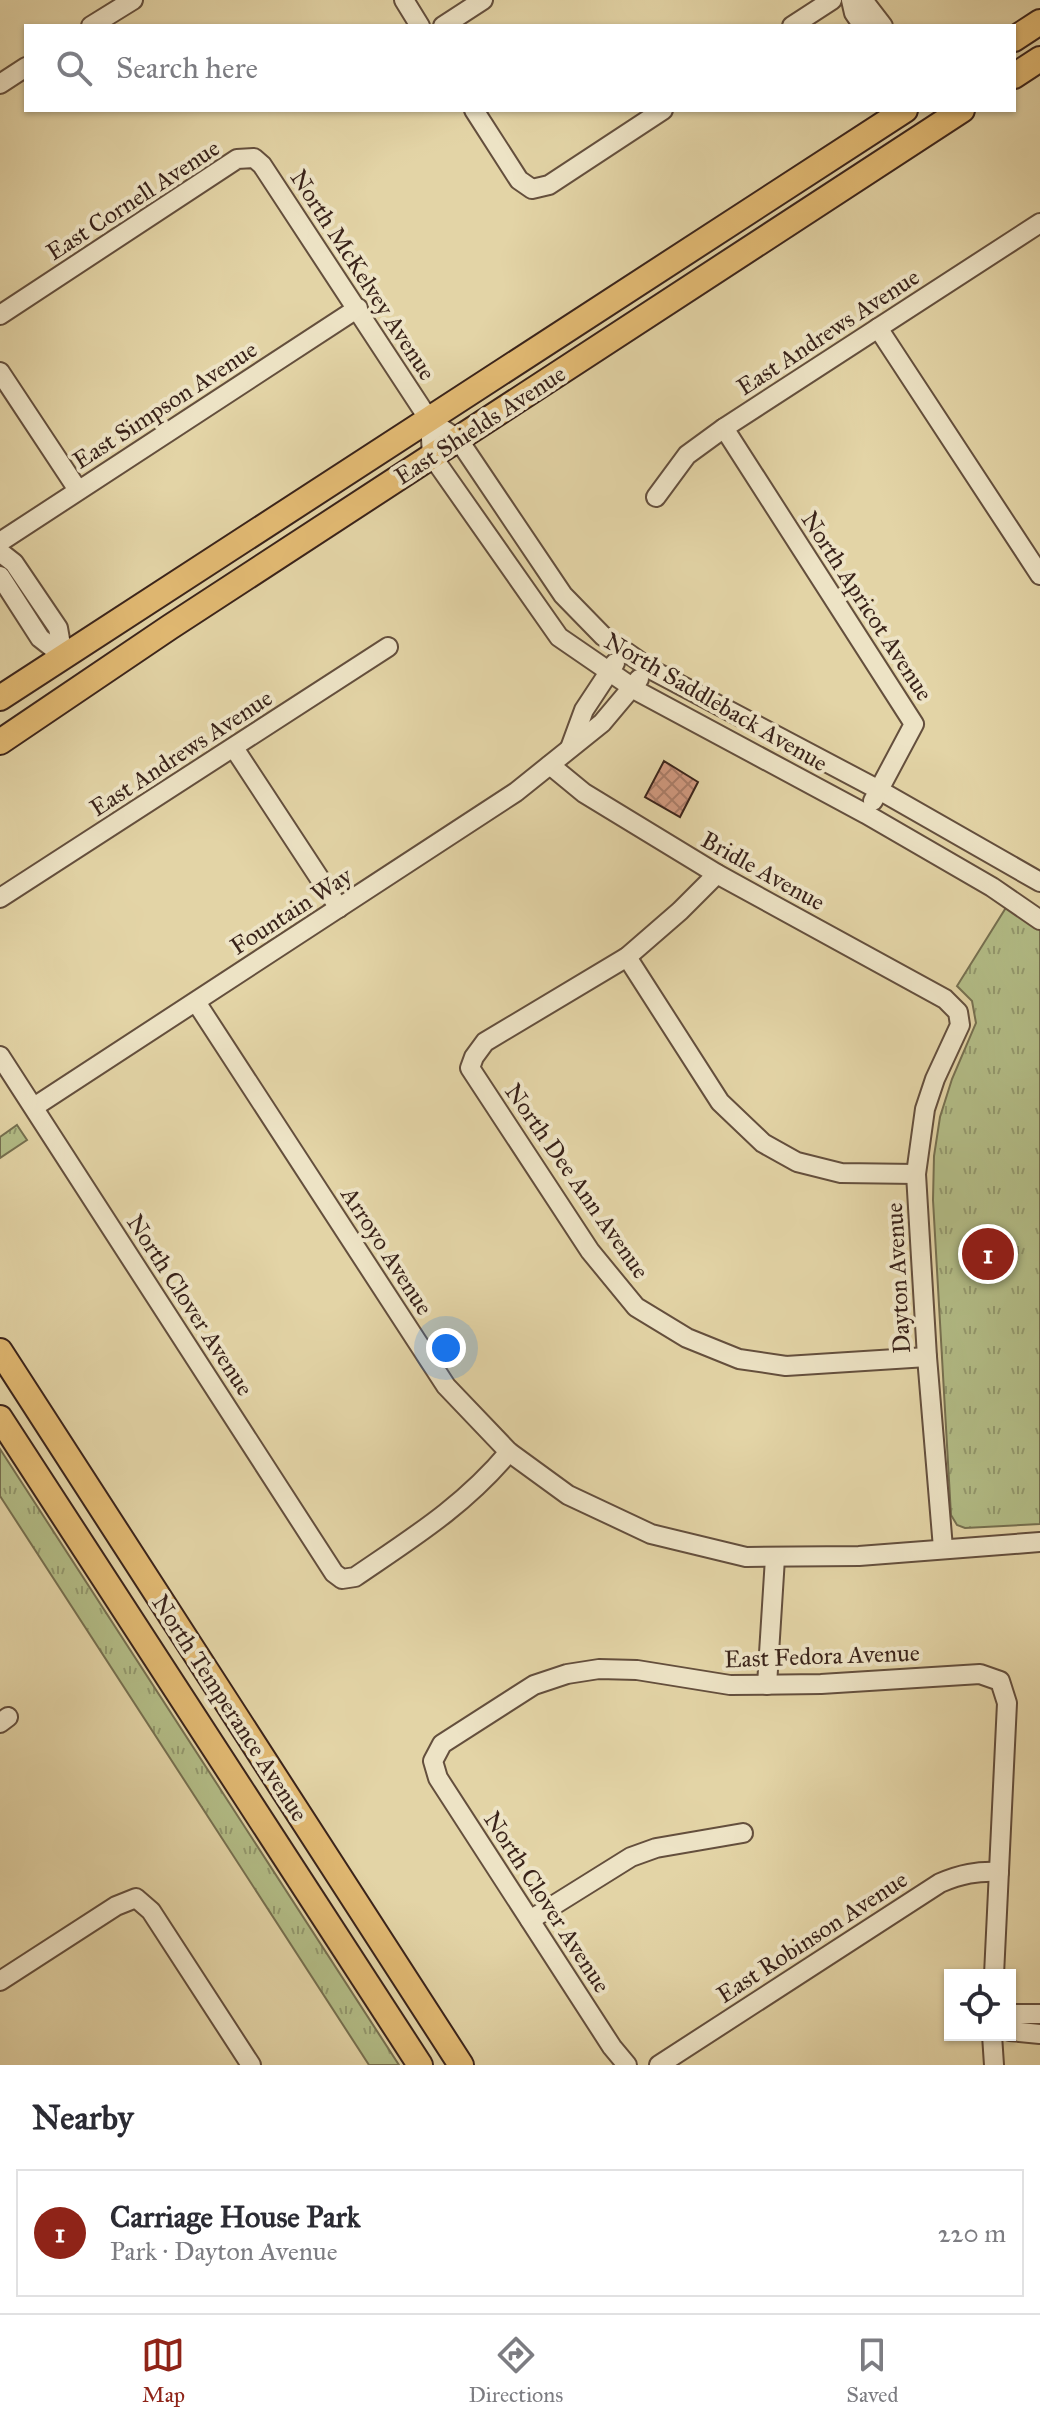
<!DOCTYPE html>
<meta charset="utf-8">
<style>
:root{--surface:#fff;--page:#f7f7f7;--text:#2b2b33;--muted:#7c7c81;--line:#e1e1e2;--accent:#8f2418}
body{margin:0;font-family:"IM FELL Great Primer",serif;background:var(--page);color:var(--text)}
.controls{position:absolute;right:24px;bottom:24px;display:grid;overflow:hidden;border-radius:0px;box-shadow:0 2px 6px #0004}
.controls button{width:72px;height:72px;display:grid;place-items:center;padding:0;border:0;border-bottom:2px solid var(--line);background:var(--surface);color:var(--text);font:40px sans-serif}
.you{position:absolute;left:446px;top:1348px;width:28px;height:28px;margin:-20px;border:6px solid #fff;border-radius:50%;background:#1a73e8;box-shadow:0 0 0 12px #1a73e833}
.badge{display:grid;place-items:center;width:52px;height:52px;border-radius:50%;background:var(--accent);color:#fff;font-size:26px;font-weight:700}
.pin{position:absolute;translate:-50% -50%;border:4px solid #fff;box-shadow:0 2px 8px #0006}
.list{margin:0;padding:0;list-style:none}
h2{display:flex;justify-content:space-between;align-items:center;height:104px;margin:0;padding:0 32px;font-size:34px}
h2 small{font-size:26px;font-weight:400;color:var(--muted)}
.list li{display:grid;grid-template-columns:52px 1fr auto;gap:24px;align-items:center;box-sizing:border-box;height:128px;margin:0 16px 16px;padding:0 16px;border:2px solid var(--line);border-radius:0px}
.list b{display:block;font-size:30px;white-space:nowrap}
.list p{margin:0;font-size:26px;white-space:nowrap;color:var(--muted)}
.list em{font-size:26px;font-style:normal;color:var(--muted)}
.icon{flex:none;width:44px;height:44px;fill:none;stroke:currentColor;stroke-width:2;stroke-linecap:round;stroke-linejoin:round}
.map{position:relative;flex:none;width:1040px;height:2065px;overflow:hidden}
.search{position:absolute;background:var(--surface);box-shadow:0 2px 6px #0004;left:24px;right:24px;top:24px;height:88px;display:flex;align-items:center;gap:20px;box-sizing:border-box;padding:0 28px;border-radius:0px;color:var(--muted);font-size:30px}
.sheet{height:248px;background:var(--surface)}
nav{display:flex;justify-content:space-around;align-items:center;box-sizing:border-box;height:112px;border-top:2px solid var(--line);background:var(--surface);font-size:22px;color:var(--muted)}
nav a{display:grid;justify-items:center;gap:4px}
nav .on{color:var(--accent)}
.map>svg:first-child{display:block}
.grass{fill:url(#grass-tufts);stroke:#767050;stroke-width:2}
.building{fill:url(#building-cross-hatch);stroke:#3a231a;stroke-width:2}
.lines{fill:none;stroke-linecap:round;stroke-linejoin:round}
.minor-casing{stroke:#644f3d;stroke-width:22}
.major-casing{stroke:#3a231a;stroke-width:28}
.minor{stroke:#ede3c5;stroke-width:18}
.major{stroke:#e2ba73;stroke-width:24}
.labels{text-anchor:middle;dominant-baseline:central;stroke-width:8;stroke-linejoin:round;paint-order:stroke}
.street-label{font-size:24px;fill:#3a231a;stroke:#ede3c5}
</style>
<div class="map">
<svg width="1040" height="2065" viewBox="0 0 1040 2065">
<defs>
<pattern id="grass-tufts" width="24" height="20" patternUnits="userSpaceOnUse" patternTransform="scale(2)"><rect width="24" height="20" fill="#b3bd87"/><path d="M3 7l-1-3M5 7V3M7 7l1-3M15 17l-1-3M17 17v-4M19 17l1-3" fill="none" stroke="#93996e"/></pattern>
<pattern id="building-cross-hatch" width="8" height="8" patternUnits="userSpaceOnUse" patternTransform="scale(2)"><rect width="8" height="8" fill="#d29a81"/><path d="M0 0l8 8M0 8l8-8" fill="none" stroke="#ab7d69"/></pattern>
</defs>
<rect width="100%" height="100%" fill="#e3d4a6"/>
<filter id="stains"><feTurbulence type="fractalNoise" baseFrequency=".0025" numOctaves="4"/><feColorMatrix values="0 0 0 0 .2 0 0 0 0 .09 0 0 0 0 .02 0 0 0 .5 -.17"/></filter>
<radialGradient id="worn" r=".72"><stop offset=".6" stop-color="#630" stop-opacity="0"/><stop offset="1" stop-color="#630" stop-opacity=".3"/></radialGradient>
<g class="grass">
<polygon points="1007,906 1040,930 1040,1524 965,1528 957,1525 951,1515 933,1200 934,1156 940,1117 952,1079 976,1023 972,1001 957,986"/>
<polygon points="17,1125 27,1140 0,1158 0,1137"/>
<polygon points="0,1449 399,2065 369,2065 0,1496"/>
</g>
<polygon class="building" points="664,761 698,782 680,817 645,797"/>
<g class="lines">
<defs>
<g id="minor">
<polyline points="404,0 420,26"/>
<polyline points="851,0 854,13 863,26"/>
<polyline points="863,0 883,26"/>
<polyline points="91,26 133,0"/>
<polyline points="443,26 483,0"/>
<polyline points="792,26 832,0"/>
<polyline points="0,84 26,67"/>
<polyline points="474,110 519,180 532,189 549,185 663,110"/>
<polyline points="0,315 237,159 254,158 262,165 430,421 458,439 563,595 603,636 652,670 879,790 1040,882"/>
<polyline points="878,328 1040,575"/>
<polyline points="0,372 78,490"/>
<polyline points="430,421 432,456 559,637 639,692 866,814 992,887 1040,920"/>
<polyline points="724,428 914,724 873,801"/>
<polyline points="656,497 687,455 724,428 1040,223"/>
<polyline points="0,542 358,308"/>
<polyline points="0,552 14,563 58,628 63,656"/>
<polyline points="0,576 40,638 63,656"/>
<polyline points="234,748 339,908"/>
<polyline points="570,748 584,710 615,663"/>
<polyline points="550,765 584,793 717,874 945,999 958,1012 960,1025 935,1079 925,1109 916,1174 927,1357 943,1548"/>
<polyline points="717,874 680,911 627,957 485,1042 474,1057 470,1068 590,1251 636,1307 687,1338 739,1359 786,1366 927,1357"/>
<polyline points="0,898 388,647"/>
<polyline points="627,957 720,1102 763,1143 797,1162 841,1173 916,1174"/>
<polyline points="196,1002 446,1386 509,1452 568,1495 651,1534 746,1557 859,1556 1040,1542"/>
<path d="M 0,1056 L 334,1573 L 342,1579 L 355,1577 C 412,1538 464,1506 509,1452"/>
<polyline points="34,1107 516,792 602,723 639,679"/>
<polyline points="767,1685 775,1558"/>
<polyline points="0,1723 8,1717"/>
<polyline points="530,1920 631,1857 656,1848 743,1833"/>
<polyline points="0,1981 116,1906 136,1898 151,1911 251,2065"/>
<polyline points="1010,2014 1040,2014"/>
<polyline points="1010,2031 1040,2034"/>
<polyline points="992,2035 994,2065"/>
<polyline points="627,2065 612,2047 438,1778 433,1761 442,1744 534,1685 567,1674 599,1669 637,1670 730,1685 821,1684 980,1674 1000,1681 1007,1703 994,1975"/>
<path d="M 659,2065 L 940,1883 C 961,1874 977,1871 999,1872"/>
</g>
<g id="major">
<polyline points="1014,39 1040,22"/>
<polyline points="1014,76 1040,59"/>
<polyline points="0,698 905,110"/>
<polyline points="0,742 170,627 962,110"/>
<polyline points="0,1351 461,2065"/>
<polyline points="0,1418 420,2065"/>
</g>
</defs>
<use href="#minor" class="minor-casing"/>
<use href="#major" class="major-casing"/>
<use href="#minor" class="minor"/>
<use href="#major" class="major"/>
</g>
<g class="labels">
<g class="street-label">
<text transform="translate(133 200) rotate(-33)">East Cornell Avenue</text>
<text transform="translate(363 275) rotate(57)">North McKelvey Avenue</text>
<text transform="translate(828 332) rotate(-33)">East Andrews Avenue</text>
<text transform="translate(165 405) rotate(-33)">East Simpson Avenue</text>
<text transform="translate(480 425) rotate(-33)">East Shields Avenue</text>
<text transform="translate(867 606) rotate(57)">North Apricot Avenue</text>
<text transform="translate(716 702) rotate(30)">North Saddleback Avenue</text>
<text transform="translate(181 753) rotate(-33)">East Andrews Avenue</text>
<text transform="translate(763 871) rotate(29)">Bridle Avenue</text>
<text transform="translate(291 911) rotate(-33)">Fountain Way</text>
<text transform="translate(577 1181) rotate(55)">North Dee Ann Avenue</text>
<text transform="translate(387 1251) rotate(57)">Arroyo Avenue</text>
<text transform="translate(898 1278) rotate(-93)">Dayton Avenue</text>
<text transform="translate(190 1305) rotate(57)">North Clover Avenue</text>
<text transform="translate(822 1656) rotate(-2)">East Fedora Avenue</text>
<text transform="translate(230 1708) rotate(57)">North Temperance Avenue</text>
<text transform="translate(547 1902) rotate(57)">North Clover Avenue</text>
<text transform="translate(812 1937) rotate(-33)">East Robinson Avenue</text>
</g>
</g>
<rect width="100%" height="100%" filter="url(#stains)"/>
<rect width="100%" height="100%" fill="url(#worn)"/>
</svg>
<div class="controls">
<button><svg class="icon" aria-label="locate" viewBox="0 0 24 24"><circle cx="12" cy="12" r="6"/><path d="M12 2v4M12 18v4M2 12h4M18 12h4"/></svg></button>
</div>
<div class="you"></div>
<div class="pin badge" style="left:988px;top:1254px">1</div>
<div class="search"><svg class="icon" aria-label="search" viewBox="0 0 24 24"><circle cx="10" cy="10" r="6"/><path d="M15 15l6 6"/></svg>Search here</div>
</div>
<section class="sheet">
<h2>Nearby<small></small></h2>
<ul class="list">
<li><span class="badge">1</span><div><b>Carriage House Park</b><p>Park · Dayton Avenue</p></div><em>220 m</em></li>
</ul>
</section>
<nav>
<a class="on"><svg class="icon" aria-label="map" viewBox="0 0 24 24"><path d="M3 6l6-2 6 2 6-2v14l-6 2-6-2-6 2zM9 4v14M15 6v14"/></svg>Map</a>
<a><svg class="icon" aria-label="directions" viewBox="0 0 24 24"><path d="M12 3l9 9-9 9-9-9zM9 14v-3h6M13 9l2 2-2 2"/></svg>Directions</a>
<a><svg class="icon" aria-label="saved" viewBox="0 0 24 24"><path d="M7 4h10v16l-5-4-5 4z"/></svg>Saved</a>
</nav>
